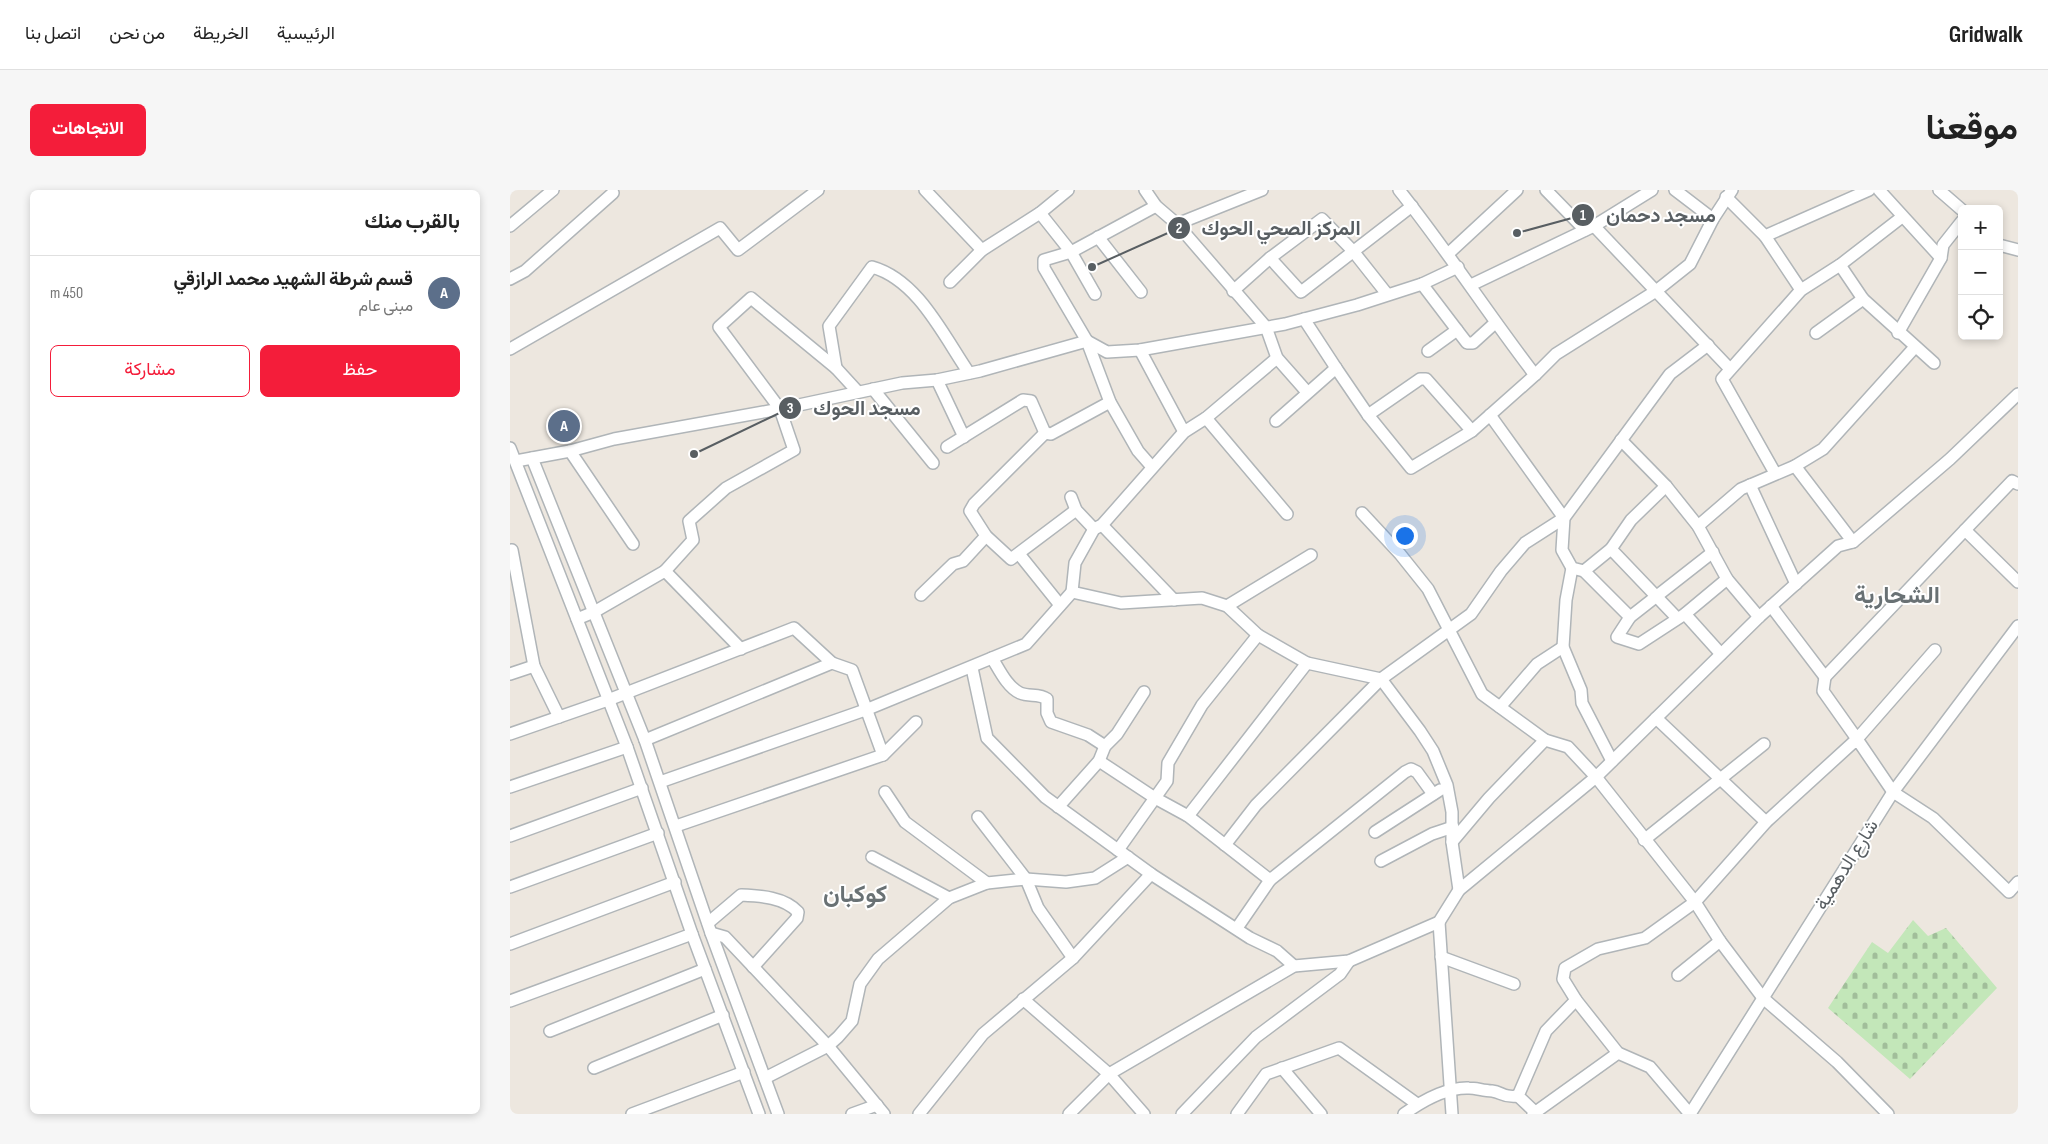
<!DOCTYPE html>
<html lang="ar">
<meta charset="utf-8">
<style>
:root{--surface:#fff;--page:#f6f6f6;--text:#222;--muted:#767676;--line:#e0e0e0;--accent:#f41d3a}
body{margin:0;font-family:"Sofia Sans Condensed",Vazirmatn,sans-serif;background:var(--page);color:var(--text);direction:rtl}
.controls{position:absolute;right:15px;top:15px;display:grid;overflow:hidden;border-radius:8px;box-shadow:0 2px 8px #0003}
.controls button{width:45px;height:45px;display:grid;place-items:center;padding:0;border:0;border-bottom:1px solid var(--line);background:var(--surface);color:var(--text);font:25px sans-serif}
.you{position:absolute;left:894px;top:345px;width:18px;height:18px;margin:-12px;border:4px solid #fff;border-radius:50%;background:#1a73e8;box-shadow:0 0 0 8px #1a73e833}
.badge{display:grid;place-items:center;width:32px;height:32px;border-radius:50%;background:var(--accent);color:#fff;font-size:16px;font-weight:700}
.pin{position:absolute;translate:-50% -50%;border:2px solid #fff;box-shadow:0 1px 5px #0006}
.list{margin:0;padding:0;list-style:none}
h2{display:flex;justify-content:space-between;align-items:center;height:65px;margin:0;padding:0 20px;font-size:21px}
h2 small{font-size:16px;font-weight:400;color:var(--muted)}
.list li{display:grid;grid-template-columns:32px 1fr auto;gap:15px;align-items:center;box-sizing:border-box;height:75px;padding:0 20px;border-top:1px solid var(--line)}
.list b{display:block;font-size:19px;white-space:nowrap}
.list p{margin:0;font-size:16px;white-space:nowrap;color:var(--muted)}
.list em{font-size:16px;font-style:normal;color:var(--muted)}
.actions{display:flex;gap:10px;padding:15px 20px}
.actions a{flex:1;padding:11px 0;border:1px solid var(--accent);border-radius:8px;text-align:center;font-size:18px;color:var(--accent)}
.actions .main{background:var(--accent);color:#fff}
.icon{flex:none;width:28px;height:28px;fill:none;stroke:currentColor;stroke-width:2;stroke-linecap:round;stroke-linejoin:round}
.map{position:relative;flex:none;width:1508px;height:924px;overflow:hidden;direction:ltr;border-radius:8px}
header{display:flex;align-items:center;gap:30px;box-sizing:border-box;height:70px;padding:0 25px;background:var(--surface);border-bottom:1px solid var(--line)}
header strong{font-size:24px}
nav{display:flex;gap:28px;margin-inline-start:auto;font-size:18px}
.intro{display:flex;align-items:center;justify-content:space-between;box-sizing:border-box;height:120px;padding:0 30px}
h1{margin:0;font-size:35px}
.button{padding:12px 22px;border-radius:8px;background:var(--accent);color:#fff;font-size:18px;font-weight:700}
main{display:flex;gap:30px;padding:0 30px}
aside{flex:1;background:var(--surface);border-radius:8px;box-shadow:0 2px 8px #0003}
.map>svg:first-child{display:block}
.cemetery{fill:url(#cemetery-stones)}
.lines{fill:none;stroke-linecap:round;stroke-linejoin:round}
.minor-casing{stroke:#b0b5b8;stroke-width:14}
.minor{stroke:#fff;stroke-width:11}
.labels{text-anchor:middle;dominant-baseline:central;stroke-width:4;stroke-linejoin:round;paint-order:stroke}
.street-label{font-size:19px;fill:#585e62;stroke:#fff}
.district-label{font-size:24px;font-weight:bold;fill:#697174;stroke:#fff}
.leader{fill:none;stroke:#585e62;stroke-width:2}
.callout-dot{fill:#585e62;stroke:#fff;stroke-width:2}
.mark-label{font-size:15px;text-anchor:middle;font-weight:bold;fill:#fff}
.callout-label{font-size:20px;text-anchor:middle;font-weight:bold;fill:#585e62;stroke:#fff;stroke-width:4;stroke-linejoin:round;paint-order:stroke}
</style>
<header>
<strong>Gridwalk</strong>
<nav><a>الرئيسية</a><a>الخريطة</a><a>من نحن</a><a>اتصل بنا</a></nav>
</header>
<div class="intro"><h1>موقعنا</h1><a class="button">الاتجاهات</a></div>
<main>
<div class="map">
<svg width="1508" height="924" viewBox="0 0 1508 924">
<defs>
<pattern id="cemetery-stones" width="16" height="16" patternUnits="userSpaceOnUse" patternTransform="scale(1.25)"><rect width="16" height="16" fill="#c3e7b9"/><path d="M2 7V4a2 2 0 0 1 4 0v3zM10 15v-3a2 2 0 0 1 4 0v3z" fill="#a1be9a"/></pattern>
</defs>
<rect width="100%" height="100%" fill="#ede7df"/>
<polygon class="cemetery" points="1403,730 1418,746 1436,738 1487,798 1400,889 1318,818 1362,752 1378,763"/>
<g class="lines">
<defs>
<g id="minor">
<polyline points="415,0 472,60"/>
<polyline points="635,0 646,16 667,34 756,137 767,168 797,202"/>
<path d="M 889,0 C 937,60 978,124 1025,185"/>
<polyline points="1036,0 1075,40"/>
<polyline points="1165,0 1203,29"/>
<polyline points="1369,0 1431,68"/>
<polyline points="1429,0 1452,20"/>
<polyline points="1216,7 1255,46 1359,0"/>
<polyline points="530,23 561,62 585,104"/>
<polyline points="667,34 752,0"/>
<polyline points="0,36 43,0"/>
<polyline points="1084,36 1220,179"/>
<polyline points="1255,46 1291,100"/>
<polyline points="588,47 631,102"/>
<polyline points="1489,55 1508,60"/>
<polyline points="939,63 1007,0"/>
<polyline points="760,68 791,102 902,16"/>
<polyline points="1330,75 1353,109 1424,173"/>
<polyline points="0,89 15,81 103,3"/>
<polyline points="440,92 472,60 530,23 558,0"/>
<polyline points="912,94 947,140"/>
<polyline points="961,95 1084,36 1142,0"/>
<polyline points="723,101 760,68 812,29 843,61 877,104"/>
<polyline points="794,129 826,178"/>
<polyline points="1306,143 1353,109"/>
<polyline points="1388,143 1431,68 1433,55 1452,31"/>
<polyline points="0,159 210,38 228,60 308,0"/>
<polyline points="630,160 674,242"/>
<polyline points="918,161 947,140 957,153 963,153 985,133"/>
<path d="M 326,178 L 319,136 L 362,77 C 408,90 433,145 459,183"/>
<polyline points="427,190 454,247"/>
<polyline points="363,199 423,273"/>
<polyline points="858,225 910,189 916,189 962,241"/>
<polyline points="696,228 777,324"/>
<polyline points="766,231 826,178 858,225 901,278 962,241 1025,185 1046,164 1146,101 1180,74 1203,29 1222,0"/>
<polyline points="535,243 464,314 460,321 476,346 501,369 566,320"/>
<polyline points="535,243 541,244 600,212"/>
<polyline points="1111,250 1156,296 1188,336 1217,389 1249,427"/>
<polyline points="437,257 513,210 521,211 535,243"/>
<polyline points="0,258 117,557 182,744 249,924"/>
<polyline points="60,261 123,354"/>
<polyline points="22,268 135,550 201,743 268,924"/>
<polyline points="6,271 60,261 104,249 270,219 392,193 427,190 470,181 577,151 597,162 630,160 775,134 847,115 912,94 948,77"/>
<polyline points="1285,276 1313,259 1405,157"/>
<polyline points="642,277 628,261 600,212 577,151 534,78 534,70 561,62 646,16"/>
<polyline points="1265,283 1212,189 1291,100 1330,75 1392,27"/>
<polyline points="1240,295 1286,394"/>
<polyline points="561,307 566,320 584,339"/>
<polyline points="852,323 890,364 918,399 972,504 1035,550"/>
<polyline points="592,335 664,410"/>
<polyline points="1188,336 1231,299 1285,276 1343,352"/>
<polyline points="1455,340 1502,291 1508,294"/>
<polyline points="1101,359 1167,428"/>
<polyline points="2,360 24,476 49,527"/>
<polyline points="1203,362 1120,427 1107,447 1129,454 1175,424 1217,389"/>
<polyline points="509,364 550,415"/>
<polyline points="1062,378 1056,410 1053,457 1071,500 1072,513 1102,571"/>
<polyline points="155,381 183,350 179,331 216,298 284,260 270,219 209,137 241,108 326,178 348,202"/>
<polyline points="1074,381 1101,359 1121,330 1156,296"/>
<polyline points="562,402 565,373 584,339 592,335 674,242 696,228 767,168"/>
<polyline points="411,405 443,374 453,371 476,346"/>
<polyline points="717,416 801,365"/>
<polyline points="1261,416 1315,487 1455,340 1508,392"/>
<polyline points="1175,424 1211,464"/>
<polyline points="1120,427 1074,381 1062,378 1052,360 1054,328 1160,184 1198,155"/>
<polyline points="67,429 84,422 155,381 231,459"/>
<path d="M 482,468 C 489,479 497,497 510,503 C 519,507 529,503 537,509 L 537,523 L 541,532 L 578,545 L 595,556"/>
<polyline points="462,478 477,548 535,607 641,684 740,748 767,761 784,776"/>
<polyline points="0,484 24,476"/>
<polyline points="1315,487 1313,501 1347,549 1425,460"/>
<polyline points="990,517 1027,474 1053,457"/>
<polyline points="1146,528 1256,632"/>
<polyline points="0,544 98,510 284,438 322,473"/>
<polyline points="135,550 322,473 342,480 373,565"/>
<polyline points="589,571 645,608 678,626 760,690"/>
<polyline points="150,592 358,519 516,454 562,402 611,413 692,408 717,416 748,445 797,473 871,489 910,541 923,561 937,595 942,622 942,652 949,700"/>
<polyline points="0,597 117,557"/>
<polyline points="375,602 395,632 477,693"/>
<polyline points="548,617 589,571 595,556 607,544 634,502"/>
<polyline points="678,626 797,473"/>
<polyline points="468,627 516,689 528,718 563,768"/>
<polyline points="166,636 373,565 406,532"/>
<polyline points="865,642 930,600"/>
<polyline points="0,646 132,598"/>
<polyline points="1134,650 1254,554"/>
<polyline points="942,652 979,608 1035,550 1058,557 1086,587 1185,712 1210,751 1253,808 1327,872 1378,924"/>
<polyline points="715,655 746,615 871,489 961,424 991,381 1015,353 1054,328 980,225"/>
<polyline points="608,660 657,591 658,573 692,515 748,445"/>
<polyline points="362,667 439,708"/>
<polyline points="871,671 922,644 943,637"/>
<polyline points="0,697 148,643"/>
<polyline points="929,732 942,924"/>
<path d="M 198,733 L 231,705 C 251,706 274,707 288,722 L 287,728 L 243,777"/>
<polyline points="727,738 760,690 895,582 901,579 907,582 923,604"/>
<polyline points="201,743 215,747 318,856 374,924"/>
<polyline points="0,754 165,692"/>
<polyline points="931,767 1004,794"/>
<polyline points="1168,785 1210,751"/>
<polyline points="513,809 599,884 634,924"/>
<polyline points="0,811 182,744"/>
<polyline points="40,841 195,779"/>
<polyline points="84,878 213,825"/>
<polyline points="772,878 811,924"/>
<polyline points="255,888 318,856 328,847 342,831 350,794 368,769 439,708 477,693 516,689 556,692 585,688 618,667"/>
<polyline points="1025,922 1008,906 1036,841 1066,810"/>
<polyline points="122,924 234,882"/>
<polyline points="342,924 367,915"/>
<polyline points="409,924 473,844 563,768 641,684"/>
<polyline points="559,924 599,884 784,776 839,771 929,732 949,700 1086,587 1249,427 1328,356 1343,352 1440,269 1508,204"/>
<polyline points="672,924 746,847 830,784 839,771"/>
<polyline points="727,924 756,884 829,858 907,914"/>
<path d="M 894,924 C 912,911 936,897 959,898 C 966,898 974,901 982,901 C 992,902 993,908 1008,906"/>
<polyline points="1023,924 1108,863"/>
<polyline points="1180,924 1140,877 1108,863 1066,810 1053,789 1055,778 1088,759 1135,748 1185,712 1256,632 1347,549 1383,602 1423,628 1499,702 1508,692"/>
<polyline points="1180,924 1383,602 1508,436"/>
</g>
</defs>
<use href="#minor" class="minor-casing"/>
<use href="#minor" class="minor"/>
</g>
<g class="labels">
<g class="street-label">
<text transform="translate(1337 675) rotate(-58)">شارع الدهمية</text>
</g>
<g class="district-label">
<text x="1387" y="405">الشحارية</text>
<text x="345" y="704">كوكبان</text>
</g>
</g>
<path class="leader" d="M1007 43L1073 25M582 77L669 38M184 264L280 218"/>
<g class="callout-dot">
<circle cx="1007" cy="43" r="5"/>
<circle cx="582" cy="77" r="5"/>
<circle cx="184" cy="264" r="5"/>
<circle cx="1073" cy="25" r="12"/>
<circle cx="669" cy="38" r="12"/>
<circle cx="280" cy="218" r="12"/>
</g>
<g class="mark-label">
<text x="1073" y="30">1</text>
<text x="669" y="43">2</text>
<text x="280" y="223">3</text>
</g>
<g class="callout-label">
<text x="1151" y="32">مسجد دحمان</text>
<text x="771" y="45">المركز الصحي الحوك</text>
<text x="357" y="225">مسجد الحوك</text>
</g>
</svg>
<div class="controls">
<button>+</button>
<button>−</button>
<button><svg class="icon" aria-label="locate" viewBox="0 0 24 24"><circle cx="12" cy="12" r="6"/><path d="M12 2v4M12 18v4M2 12h4M18 12h4"/></svg></button>
</div>
<div class="you"></div>
<div class="pin badge" style="left:54px;top:236px;background:#5c6f8a">A</div>
</div>
<aside>
<h2>بالقرب منك<small></small></h2>
<ul class="list">
<li><span class="badge" style="background:#5c6f8a">A</span><div><b>قسم شرطة الشهيد محمد الرازقي</b><p>مبنى عام</p></div><em>450 m</em></li>
</ul>
<div class="actions"><a class="main">حفظ</a><a>مشاركة</a></div>
</aside>
</main>
